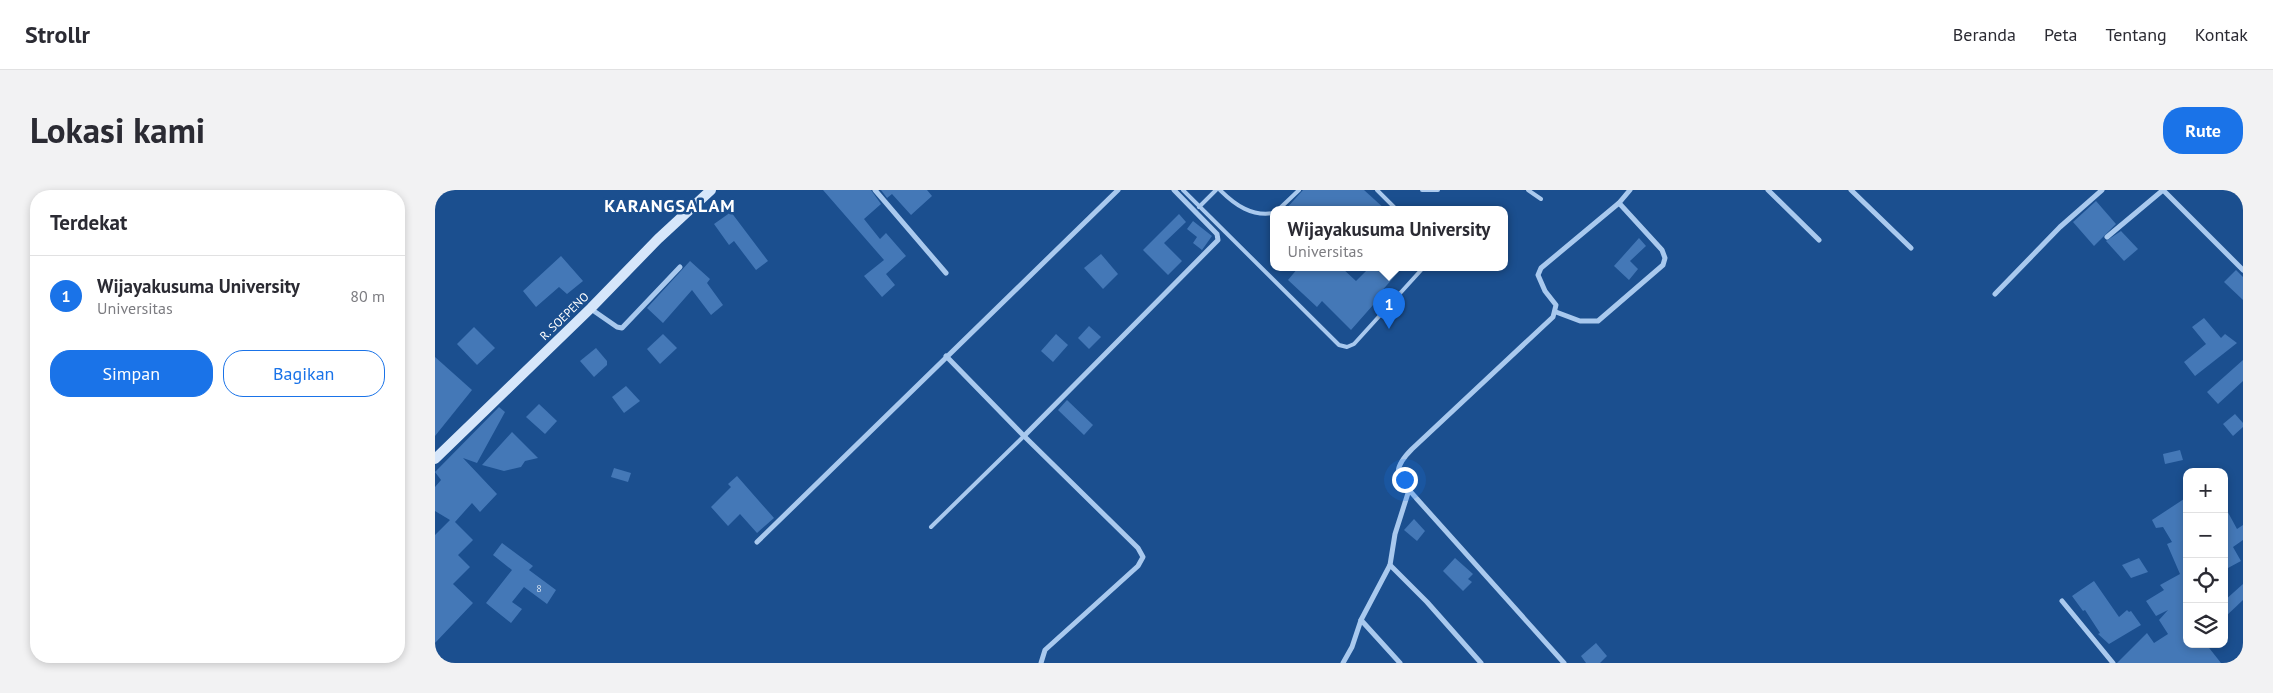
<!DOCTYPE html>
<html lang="id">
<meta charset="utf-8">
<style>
:root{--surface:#fff;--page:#f2f2f3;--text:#2b2b33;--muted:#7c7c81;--line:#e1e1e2;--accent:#1a73e8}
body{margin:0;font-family:"PT Sans",sans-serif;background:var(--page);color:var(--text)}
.controls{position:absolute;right:15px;bottom:15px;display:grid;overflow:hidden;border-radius:10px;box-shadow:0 2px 8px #0003}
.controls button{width:45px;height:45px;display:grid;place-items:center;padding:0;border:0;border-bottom:1px solid var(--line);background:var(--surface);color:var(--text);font:25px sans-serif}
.you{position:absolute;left:969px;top:289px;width:18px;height:18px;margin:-12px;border:4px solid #fff;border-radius:50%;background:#1a73e8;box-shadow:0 0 0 8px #1a73e833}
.badge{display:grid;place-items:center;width:32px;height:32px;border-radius:50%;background:var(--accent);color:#fff;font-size:16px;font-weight:700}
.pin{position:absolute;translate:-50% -41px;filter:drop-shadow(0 1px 2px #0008)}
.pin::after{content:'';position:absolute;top:26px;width:18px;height:15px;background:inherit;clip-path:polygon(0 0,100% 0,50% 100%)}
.popup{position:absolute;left:835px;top:16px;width:238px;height:65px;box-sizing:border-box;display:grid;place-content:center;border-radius:10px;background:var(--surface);filter:drop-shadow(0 1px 4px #0005);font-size:16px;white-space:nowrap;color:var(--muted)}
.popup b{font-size:19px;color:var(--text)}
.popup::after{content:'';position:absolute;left:50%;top:100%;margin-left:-10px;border:10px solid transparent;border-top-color:var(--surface)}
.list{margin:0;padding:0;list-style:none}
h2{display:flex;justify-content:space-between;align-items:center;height:65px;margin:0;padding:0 20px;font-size:21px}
h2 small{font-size:16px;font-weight:400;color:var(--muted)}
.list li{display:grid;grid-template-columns:32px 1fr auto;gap:15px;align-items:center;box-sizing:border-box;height:80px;padding:0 20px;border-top:1px solid var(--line)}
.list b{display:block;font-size:19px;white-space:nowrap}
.list p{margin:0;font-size:16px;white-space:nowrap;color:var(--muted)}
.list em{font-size:16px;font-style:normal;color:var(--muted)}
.actions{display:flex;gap:10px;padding:15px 20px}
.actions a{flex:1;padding:11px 0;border:1px solid var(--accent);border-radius:20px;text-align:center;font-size:18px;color:var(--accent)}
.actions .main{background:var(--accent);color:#fff}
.icon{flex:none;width:28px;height:28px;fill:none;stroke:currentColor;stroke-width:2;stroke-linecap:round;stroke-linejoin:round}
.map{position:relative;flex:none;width:1808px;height:473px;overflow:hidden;border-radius:20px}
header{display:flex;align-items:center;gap:30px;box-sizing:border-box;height:70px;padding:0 25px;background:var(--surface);border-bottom:1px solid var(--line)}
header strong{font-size:24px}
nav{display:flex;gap:28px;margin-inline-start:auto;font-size:18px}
.intro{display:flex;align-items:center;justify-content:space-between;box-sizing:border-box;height:120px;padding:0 30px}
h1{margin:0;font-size:35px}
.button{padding:12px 22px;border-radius:20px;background:var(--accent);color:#fff;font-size:18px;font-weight:700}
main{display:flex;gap:30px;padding:0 30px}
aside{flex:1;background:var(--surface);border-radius:20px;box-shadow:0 2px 8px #0003}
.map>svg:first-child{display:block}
.building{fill:#4478b7}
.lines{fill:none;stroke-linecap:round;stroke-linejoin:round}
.lane{stroke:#a9c9ee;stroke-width:4}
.street{stroke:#a9c9ee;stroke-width:5}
.secondary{stroke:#d6e6fa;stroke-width:10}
.labels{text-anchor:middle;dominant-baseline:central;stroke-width:5;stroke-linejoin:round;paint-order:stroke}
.number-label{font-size:10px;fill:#d0dded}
.street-label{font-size:12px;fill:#fff;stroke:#1b4f8f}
.district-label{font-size:18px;font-weight:bold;letter-spacing:1px;fill:#fff;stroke:#1b4f8f}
</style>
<header>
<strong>Strollr</strong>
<nav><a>Beranda</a><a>Peta</a><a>Tentang</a><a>Kontak</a></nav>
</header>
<div class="intro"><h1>Lokasi kami</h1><a class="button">Rute</a></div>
<main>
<aside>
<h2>Terdekat<small></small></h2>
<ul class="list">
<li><span class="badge">1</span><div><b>Wijayakusuma University</b><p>Universitas</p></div><em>80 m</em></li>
</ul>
<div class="actions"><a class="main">Simpan</a><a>Bagikan</a></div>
</aside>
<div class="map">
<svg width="1808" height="473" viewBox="0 0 1808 473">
<rect width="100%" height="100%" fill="#1b4f8f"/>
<g class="building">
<polygon points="388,0 436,0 446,14 429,29 445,49 451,43 471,66 451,84 460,95 447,107 429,86 449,70"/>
<polygon points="446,0 492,0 497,6 476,25 457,4 452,8"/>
<polygon points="868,0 929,0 951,20 850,20"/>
<polygon points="1661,11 1681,34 1659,56 1638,32"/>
<polygon points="296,22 333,71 321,80 299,51 294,55 279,34"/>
<polygon points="744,24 751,32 729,53 747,71 733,85 708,60"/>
<polygon points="758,31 777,46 767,60 758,53 762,47 752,39"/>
<polygon points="1686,41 1703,59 1689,71 1671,51"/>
<polygon points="1204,48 1211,56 1195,71 1203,79 1194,90 1179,76"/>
<polygon points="666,64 683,84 668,99 649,78"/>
<polygon points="126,66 148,91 132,104 124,97 101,117 88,101"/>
<polygon points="255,71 275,89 272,93 288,115 276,125 257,100 228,133 212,118"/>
<polygon points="863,78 907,78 921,91 934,78 967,78 944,104 946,106 916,140 887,111 882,117 853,90"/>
<polygon points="1801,80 1808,87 1808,110 1789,92"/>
<polygon points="1769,128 1786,148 1790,144 1802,153 1760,186 1749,172 1771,154 1757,137"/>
<polygon points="654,136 666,147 654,159 643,148"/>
<polygon points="39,137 60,158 42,175 22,154"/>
<polygon points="228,144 242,158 225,174 212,159"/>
<polygon points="621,144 633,155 618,172 606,161"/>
<polygon points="161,158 172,171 172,175 159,187 145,171"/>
<polygon points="0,167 37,200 0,246"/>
<polygon points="1808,170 1808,191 1783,214 1772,202"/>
<polygon points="191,196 205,211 189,223 177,207"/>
<polygon points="632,210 658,235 649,245 623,220"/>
<polygon points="104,214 122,231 110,244 91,227"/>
<polygon points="64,217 70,222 42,273 28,268 62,304 45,322 37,313 20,332 38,350 23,365 35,377 18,394 38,413 0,453 0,345 15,330 0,321 0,297 6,290 0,282"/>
<polygon points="1800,224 1808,233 1808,237 1798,246 1788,234"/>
<polygon points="77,242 103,268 90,271 86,277 69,281 47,275"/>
<polygon points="1745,260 1748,270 1730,274 1728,264"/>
<polygon points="179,278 196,283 193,292 176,287"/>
<polygon points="302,286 339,328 322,343 305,324 293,336 276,317 296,297 293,294"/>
<polygon points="1752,307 1752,454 1771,454 1786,473 1682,473 1712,443 1719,453 1733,444 1724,430 1733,420 1721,426 1711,411 1729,400 1725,395 1745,384 1732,354 1737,352 1728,337 1721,338 1717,330"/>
<polygon points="1789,315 1802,339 1808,335 1808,350 1798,357 1806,371 1793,378 1789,371"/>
<polygon points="979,329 990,341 982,351 969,340"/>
<polygon points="67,353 98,376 94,380 121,400 112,414 89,397 77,412 87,419 76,433 51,413 77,380 58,365"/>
<polygon points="1020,368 1038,384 1033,389 1037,392 1028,401 1008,381"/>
<polygon points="1704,368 1713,382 1696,388 1687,375"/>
<polygon points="1659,391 1684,427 1692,420 1694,422 1696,421 1706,435 1674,454 1663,444 1665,443 1650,420 1648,421 1637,406"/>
<polygon points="1808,394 1808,410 1789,428 1789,411"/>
<polygon points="1161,453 1172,466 1165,473 1151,473 1146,466"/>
</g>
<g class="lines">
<g class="lane">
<polyline points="748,0 904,155 912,157 919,154 988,78"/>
<path d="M 785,0 C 800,15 817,27 839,23"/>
<polyline points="942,0 962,20"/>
<polyline points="987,0 1003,0"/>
<polyline points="1093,0 1106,9"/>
<polyline points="764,17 781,0"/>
<polyline points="843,20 864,0"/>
<polyline points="496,337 589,246"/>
</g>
<g class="street">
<polyline points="440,0 511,83"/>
<polyline points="1333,0 1384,50"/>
<polyline points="1416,0 1476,58"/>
<polyline points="1728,0 1808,80"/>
<polyline points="1672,47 1728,0"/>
<polyline points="1560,104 1625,37 1667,0"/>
<polyline points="156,119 182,137 187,138 245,77"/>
<polyline points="1121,122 1145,131 1163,131 1228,75 1230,68 1227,60 1184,13"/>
<polyline points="511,166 589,246 783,50 782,44 739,0"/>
<polyline points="589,246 703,358 708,367 703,376 610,460 606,473"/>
<polyline points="322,352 683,0"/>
<polyline points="955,375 992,412 1046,473"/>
<polyline points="1627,411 1678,473"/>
<polyline points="926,430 965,473"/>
<polyline points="0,467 6,473"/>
<polyline points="908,473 917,457 926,430 955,375 960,344 974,300"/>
<path d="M 1129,473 L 982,309 C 963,287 954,282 977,259 L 1118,127 L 1121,115 L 1110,101 L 1103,85 L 1106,78 L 1184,13 L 1195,0"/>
</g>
<polyline class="secondary" points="0,269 156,118 223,49 276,0"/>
</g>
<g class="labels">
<g class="number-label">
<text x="104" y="398">8</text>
</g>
<g class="street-label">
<text transform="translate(129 126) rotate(-44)">R. SOEPENO</text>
</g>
<g class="district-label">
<text x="235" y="15">KARANGSALAM</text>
</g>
</g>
</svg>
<div class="controls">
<button>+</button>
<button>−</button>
<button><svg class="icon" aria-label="locate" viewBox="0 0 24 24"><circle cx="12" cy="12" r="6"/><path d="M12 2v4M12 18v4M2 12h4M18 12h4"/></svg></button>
<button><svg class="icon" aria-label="layers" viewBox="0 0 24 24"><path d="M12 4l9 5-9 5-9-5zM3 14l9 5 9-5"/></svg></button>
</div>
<div class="you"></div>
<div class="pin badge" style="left:954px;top:139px">1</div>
<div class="popup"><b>Wijayakusuma University</b>Universitas</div>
</div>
</main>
